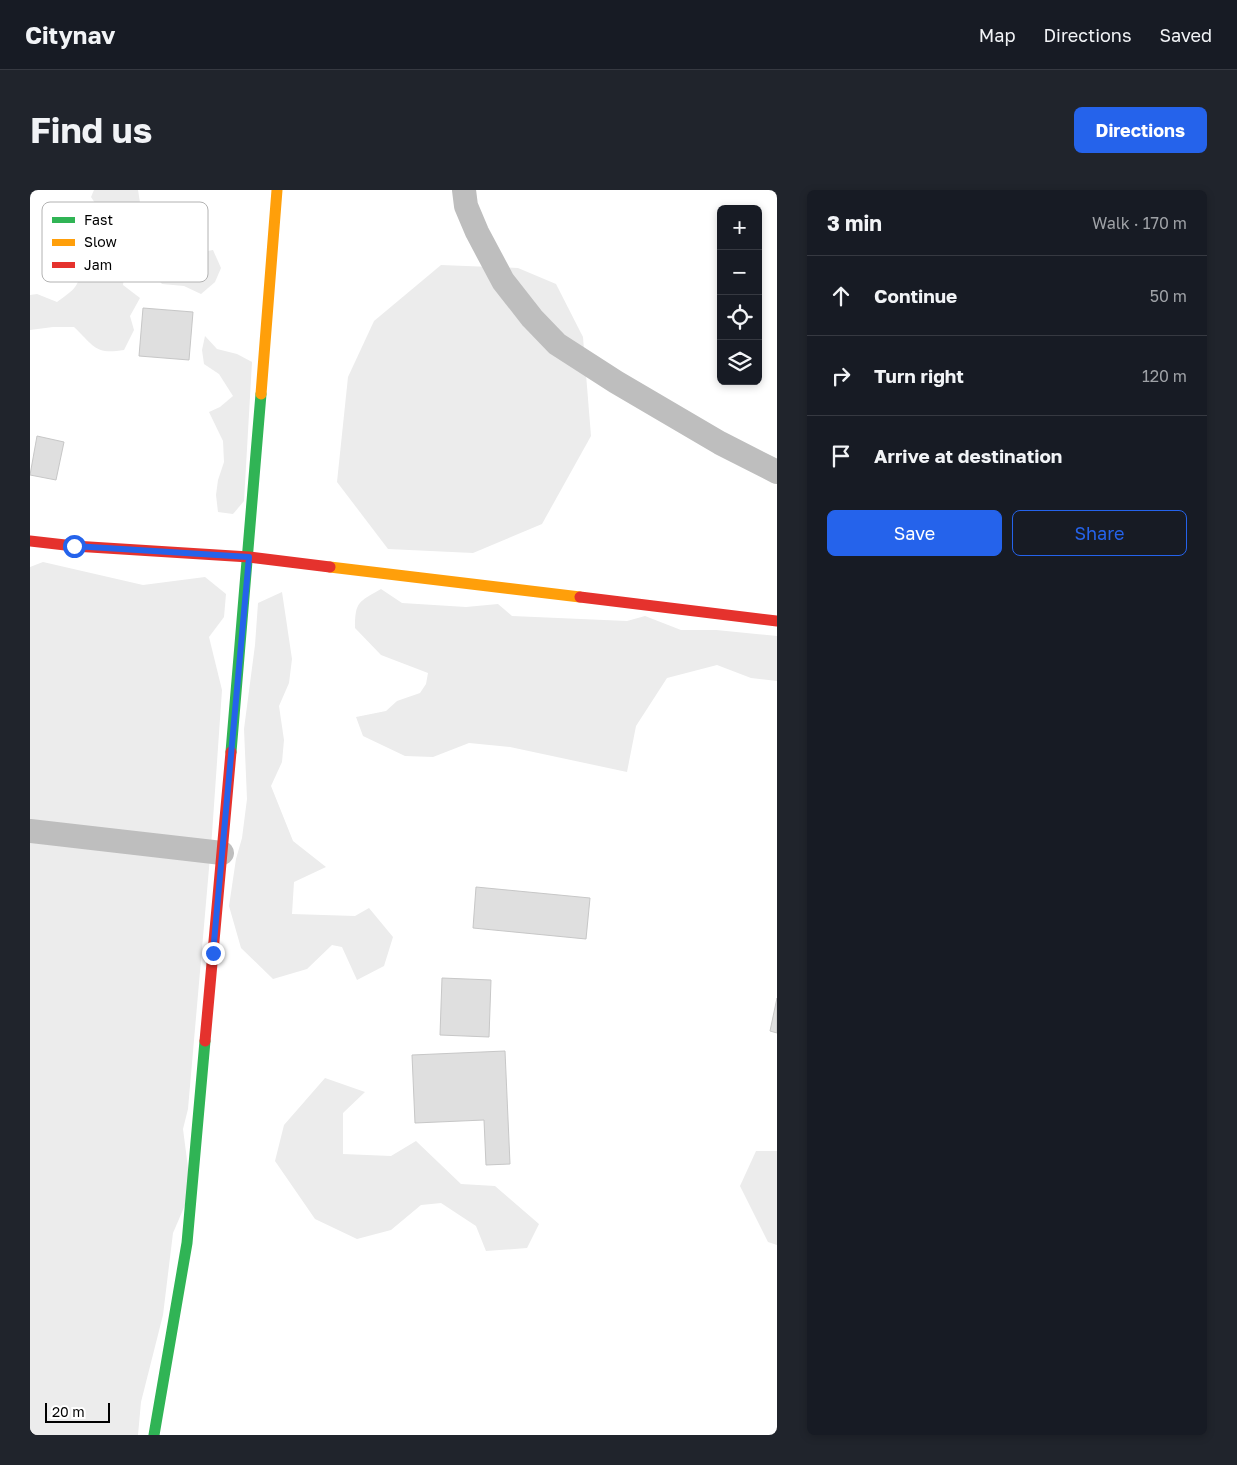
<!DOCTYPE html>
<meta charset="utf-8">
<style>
:root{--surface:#171b24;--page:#20242c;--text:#f1f3f6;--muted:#9ea1a6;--line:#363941;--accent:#2563eb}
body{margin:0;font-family:"Golos Text",sans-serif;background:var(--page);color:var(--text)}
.controls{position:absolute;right:15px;top:15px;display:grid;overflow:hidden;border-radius:8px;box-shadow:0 2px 8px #0003}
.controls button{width:45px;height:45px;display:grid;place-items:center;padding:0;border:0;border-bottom:1px solid var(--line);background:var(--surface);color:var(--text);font:25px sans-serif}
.scale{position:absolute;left:15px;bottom:12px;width:65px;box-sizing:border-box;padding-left:5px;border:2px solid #000;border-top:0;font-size:14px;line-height:18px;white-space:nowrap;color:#000;-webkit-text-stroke:4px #fff;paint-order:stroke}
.stop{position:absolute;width:15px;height:15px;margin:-11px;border:4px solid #2563eb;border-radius:50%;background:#fff}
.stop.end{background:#2563eb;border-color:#fff;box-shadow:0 1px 5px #0008}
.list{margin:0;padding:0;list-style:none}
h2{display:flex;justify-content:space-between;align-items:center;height:65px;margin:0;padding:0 20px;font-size:21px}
h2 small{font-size:16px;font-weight:400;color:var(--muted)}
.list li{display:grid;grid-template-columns:32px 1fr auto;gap:15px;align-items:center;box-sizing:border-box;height:80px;padding:0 20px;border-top:1px solid var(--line)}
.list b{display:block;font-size:19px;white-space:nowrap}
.list em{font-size:16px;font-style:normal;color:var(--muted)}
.actions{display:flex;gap:10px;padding:15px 20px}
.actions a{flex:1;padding:11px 0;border:1px solid var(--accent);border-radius:8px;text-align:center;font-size:18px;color:var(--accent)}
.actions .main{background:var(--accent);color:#fff}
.icon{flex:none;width:28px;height:28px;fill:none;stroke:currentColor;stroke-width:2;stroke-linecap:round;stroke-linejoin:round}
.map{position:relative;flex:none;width:747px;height:1245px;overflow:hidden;border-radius:8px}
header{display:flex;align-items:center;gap:30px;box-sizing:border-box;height:70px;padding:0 25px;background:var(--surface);border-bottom:1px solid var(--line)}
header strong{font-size:24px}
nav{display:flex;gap:28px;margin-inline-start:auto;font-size:18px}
.intro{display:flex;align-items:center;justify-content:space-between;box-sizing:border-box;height:120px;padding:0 30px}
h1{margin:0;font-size:35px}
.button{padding:12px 22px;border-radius:8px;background:var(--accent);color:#fff;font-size:18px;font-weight:700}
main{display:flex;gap:30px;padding:0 30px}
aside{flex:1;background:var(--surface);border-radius:8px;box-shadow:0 2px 8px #0003}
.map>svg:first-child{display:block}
.green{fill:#ececec}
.building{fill:#dfdfdf;stroke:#c7c7c7}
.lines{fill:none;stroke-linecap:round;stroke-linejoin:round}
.street{stroke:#bebebe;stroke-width:24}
.fast{stroke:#30b455;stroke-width:11}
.slow{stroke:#ff9f0a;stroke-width:11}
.jam{stroke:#e5322d;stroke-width:11}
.route{stroke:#2563eb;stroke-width:6}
.key{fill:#fff;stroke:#b2b2b2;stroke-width:1}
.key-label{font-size:14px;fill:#000}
</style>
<header>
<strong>Citynav</strong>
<nav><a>Map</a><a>Directions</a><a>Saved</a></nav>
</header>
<div class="intro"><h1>Find us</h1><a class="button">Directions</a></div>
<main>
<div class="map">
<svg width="747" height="1245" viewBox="0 0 747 1245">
<rect width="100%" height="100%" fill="#fff"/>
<g class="green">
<path d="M 64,0 L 108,0 L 111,19 C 100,29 92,32 77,31 L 61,7 Z"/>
<polygon points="183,60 191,78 185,92 171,104 154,96 132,94 119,79 131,63 150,66"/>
<path d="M 75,62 L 96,75 L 93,95 L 110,108 L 100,126 L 104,140 L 94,160 C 65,165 64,156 44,137 L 23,137 L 0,140 L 0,105 L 7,104 L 27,112 C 50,96 51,94 48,66 Z"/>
<polygon points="411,75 488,78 526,94 553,147 561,246 512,334 443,363 358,359 307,292 318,187 344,131"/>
<polygon points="175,146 187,159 207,164 222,172 214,311 203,324 188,322 186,305 188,290 194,272 193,251 179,222 190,217 203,206 189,184 174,174 172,160"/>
<polygon points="13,372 113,395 175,387 196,404 194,427 179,447 192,500 182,644 158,919 153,939 161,1001 143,1043 133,1125 111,1212 108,1245 0,1245 0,377"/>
<path d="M 351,399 L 372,413 L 436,417 L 468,414 L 482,426 L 597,431 L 615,426 L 651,440 L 686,440 L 747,446 L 747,491 L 721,488 L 687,475 L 637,488 L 606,536 L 597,582 L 480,557 L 439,553 L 403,567 L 375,566 L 333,546 L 326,527 L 356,521 L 367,511 L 390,503 L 396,494 L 398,483 L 351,465 L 325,438 C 325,411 329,412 351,399 Z"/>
<polygon points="252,402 262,469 259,493 249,516 254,550 252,572 241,596 263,651 296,677 264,692 262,724 325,726 339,718 363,747 354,776 327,790 312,757 302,755 277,779 243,789 211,758 199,716 206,669 212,648 217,609 214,539 225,455 228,413"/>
<polygon points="295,888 335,902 313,923 313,964 361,966 386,951 431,994 465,996 509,1034 497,1058 456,1061 446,1036 411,1013 391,1015 361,1040 327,1049 285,1029 245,971 254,935"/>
<polygon points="726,961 747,961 747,1055 738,1052 710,996"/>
</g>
<g class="building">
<polygon points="113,118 163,122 159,170 109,166"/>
<polygon points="7,246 34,252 26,290 0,285"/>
<polygon points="446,697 560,708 556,749 443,738"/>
<polygon points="412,788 461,790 459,847 410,845"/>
<polygon points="747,808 747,843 740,841"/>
<polygon points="475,861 480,974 456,975 454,930 385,933 382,865"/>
</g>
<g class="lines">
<g class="street">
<polyline points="434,0 436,16 447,42 473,91 502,128 527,154 586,192 690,253 747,282"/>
<polyline points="0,641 192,663"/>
</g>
<g class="fast">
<polyline points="201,562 231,204"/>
<polyline points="124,1245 157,1053 175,851"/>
</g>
<g class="slow">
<polyline points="231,204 247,0"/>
<polyline points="300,377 550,407"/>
</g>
<g class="jam">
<polyline points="0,351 44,356 219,367 300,377"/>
<polyline points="550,407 747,431"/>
<polyline points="175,851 201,562"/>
</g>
</g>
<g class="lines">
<polyline class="route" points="44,356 219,367 183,763"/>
</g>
<rect x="12" y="12" width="166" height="80" rx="8" class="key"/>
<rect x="22" y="27" width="23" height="6" fill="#30b455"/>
<rect x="22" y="49" width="23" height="7" fill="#ff9f0a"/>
<rect x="22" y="72" width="23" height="6" fill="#e5322d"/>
<g class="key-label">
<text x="54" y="35">Fast</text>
<text x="54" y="57">Slow</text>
<text x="54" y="80">Jam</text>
</g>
</svg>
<div class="controls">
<button>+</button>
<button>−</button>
<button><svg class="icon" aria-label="locate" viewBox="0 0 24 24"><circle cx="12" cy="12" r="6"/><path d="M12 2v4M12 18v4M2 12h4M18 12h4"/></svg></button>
<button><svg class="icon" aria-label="layers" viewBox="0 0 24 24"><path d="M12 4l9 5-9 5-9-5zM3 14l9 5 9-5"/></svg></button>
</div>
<div class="scale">20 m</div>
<div class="stop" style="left:44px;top:356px"></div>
<div class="stop end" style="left:183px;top:763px"></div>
</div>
<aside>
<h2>3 min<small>Walk · 170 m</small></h2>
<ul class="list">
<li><svg class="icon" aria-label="ahead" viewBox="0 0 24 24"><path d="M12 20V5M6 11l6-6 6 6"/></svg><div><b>Continue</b></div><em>50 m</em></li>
<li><svg class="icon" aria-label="right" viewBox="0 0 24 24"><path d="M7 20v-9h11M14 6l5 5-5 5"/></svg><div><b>Turn right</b></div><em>120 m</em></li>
<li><svg class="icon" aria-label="arrive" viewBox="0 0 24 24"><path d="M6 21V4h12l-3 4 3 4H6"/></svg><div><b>Arrive at destination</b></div></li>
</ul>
<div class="actions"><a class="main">Save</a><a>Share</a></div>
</aside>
</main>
